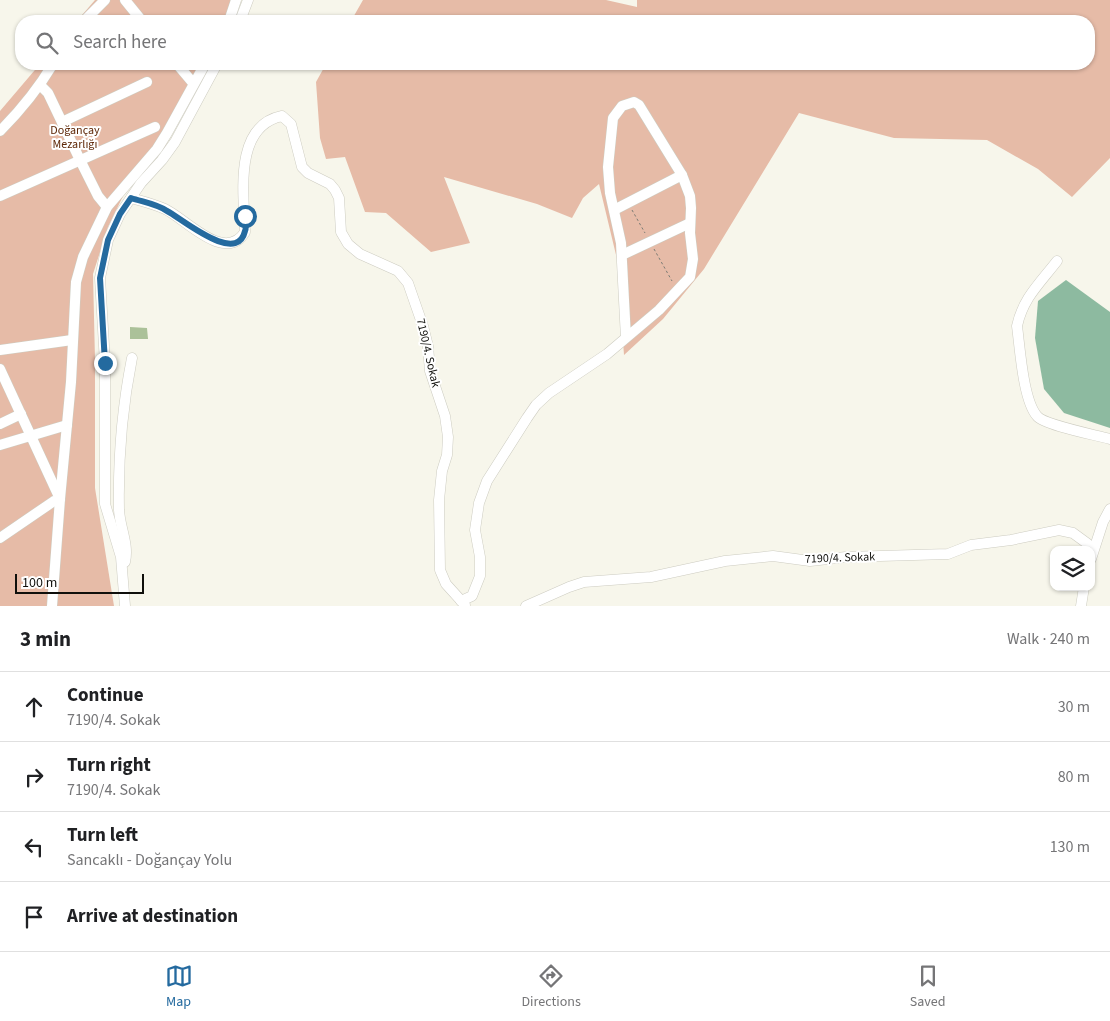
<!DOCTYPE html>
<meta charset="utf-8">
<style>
:root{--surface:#fff;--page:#f6f6f6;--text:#202124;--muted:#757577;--line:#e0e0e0;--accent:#246a9f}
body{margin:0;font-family:"Source Sans 3",sans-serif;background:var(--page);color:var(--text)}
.controls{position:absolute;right:15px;bottom:15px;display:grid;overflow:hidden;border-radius:10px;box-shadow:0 1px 4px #0004}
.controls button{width:45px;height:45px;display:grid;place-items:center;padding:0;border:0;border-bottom:1px solid var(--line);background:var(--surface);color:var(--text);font:25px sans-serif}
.scale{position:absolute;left:15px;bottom:12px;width:129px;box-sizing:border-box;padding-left:5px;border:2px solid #0f0f0b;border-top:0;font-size:14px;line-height:18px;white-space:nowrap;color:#0f0f0b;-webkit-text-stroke:4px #fff;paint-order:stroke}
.stop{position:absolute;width:15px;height:15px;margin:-11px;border:4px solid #246a9f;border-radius:50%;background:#fff}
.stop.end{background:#246a9f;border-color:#fff;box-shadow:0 1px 5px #0008}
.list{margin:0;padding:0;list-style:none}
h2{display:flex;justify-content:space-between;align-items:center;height:65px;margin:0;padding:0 20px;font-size:21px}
h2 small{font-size:16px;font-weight:400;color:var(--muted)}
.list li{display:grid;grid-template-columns:32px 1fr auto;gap:15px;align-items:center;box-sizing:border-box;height:70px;padding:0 20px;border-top:1px solid var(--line)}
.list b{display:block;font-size:19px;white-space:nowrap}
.list p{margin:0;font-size:16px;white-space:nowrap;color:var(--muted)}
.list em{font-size:16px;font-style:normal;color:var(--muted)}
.icon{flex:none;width:28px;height:28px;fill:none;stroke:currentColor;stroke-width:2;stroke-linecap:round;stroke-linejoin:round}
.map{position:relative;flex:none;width:1110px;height:606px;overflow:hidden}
.search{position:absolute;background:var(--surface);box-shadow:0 1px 4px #0004;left:15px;right:15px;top:15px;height:55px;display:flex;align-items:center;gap:12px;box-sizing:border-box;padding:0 18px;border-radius:20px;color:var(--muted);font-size:19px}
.sheet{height:345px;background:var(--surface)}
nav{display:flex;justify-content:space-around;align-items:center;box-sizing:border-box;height:70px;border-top:1px solid var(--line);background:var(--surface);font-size:14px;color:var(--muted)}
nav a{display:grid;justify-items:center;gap:2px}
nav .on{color:var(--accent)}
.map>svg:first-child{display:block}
.green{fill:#e6bba7}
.water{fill:#8dbaa0}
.building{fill:#abc199}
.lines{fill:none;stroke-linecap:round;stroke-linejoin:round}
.minor-casing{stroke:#cdccc1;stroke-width:11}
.path{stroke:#7c7b74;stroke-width:1;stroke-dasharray:2.5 2.5;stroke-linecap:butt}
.minor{stroke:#fff;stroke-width:10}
.route{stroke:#246a9f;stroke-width:6}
.labels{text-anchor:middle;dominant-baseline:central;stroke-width:4;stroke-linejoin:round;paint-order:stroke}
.park-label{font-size:12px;fill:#5e2707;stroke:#fff}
.street-label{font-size:12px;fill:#0f0f0b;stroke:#fff}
</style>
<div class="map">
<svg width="1110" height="606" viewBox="0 0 1110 606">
<rect width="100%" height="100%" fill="#f7f6eb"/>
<g class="green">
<polygon points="95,0 240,0 233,21 77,21"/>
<polygon points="363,0 606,0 637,7 637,0 1110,0 1110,158 1072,197 1038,169 987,140 894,138 799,113 704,269 663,319 624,355 617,259 599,184 583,198 572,218 537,204 444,177 470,243 431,252 386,213 365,212 345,157 326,159 320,138 316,82 326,64 1089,64 1089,21 351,21"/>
<polygon points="40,64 209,64 184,108 165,147 125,192 108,227 93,274 95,360 95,488 114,606 0,606 0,111"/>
</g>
<polygon class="water" points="1066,280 1110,312 1110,428 1064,413 1044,389 1035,338 1038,301"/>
<polygon class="building" points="130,327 147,328 148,339 130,339"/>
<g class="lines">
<defs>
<g id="minor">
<polyline points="125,0 142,21"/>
<polyline points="84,21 105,0"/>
<polyline points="229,21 236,0"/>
<polyline points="240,21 248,0"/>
<polyline points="177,64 193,83"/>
<polyline points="40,85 48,93 80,160 98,196 107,207"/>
<polyline points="62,122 147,82"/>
<path d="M 0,131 C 21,110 38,89 53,64"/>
<polyline points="0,196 155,127"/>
<path d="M 131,198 C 142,201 154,204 165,209 C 186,219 225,264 245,232 C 244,195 233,126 282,116 L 291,124 L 302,167 L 308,173 L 330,184 L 335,190 L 339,198 L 341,232 L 348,244 L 360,254 L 398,271 L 408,283 L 423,326 L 428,346 L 430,371 L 445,416 L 448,437 L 447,455 L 442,471 L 439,500 L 440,570 L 446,584 L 465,605"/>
<polyline points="614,210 682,175"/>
<polyline points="622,255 690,223"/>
<path d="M 1057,261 C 1040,283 1023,298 1017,326 C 1020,348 1023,400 1037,416 C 1044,425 1096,435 1110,439"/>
<polyline points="0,350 72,340"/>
<polyline points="0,369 60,499 54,501 0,538"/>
<polyline points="0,424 21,414"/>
<polyline points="0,445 67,425"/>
<polyline points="1091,559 1103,522 1110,509"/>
<path d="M 125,562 C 129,544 120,528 119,510 C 118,459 122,408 132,358"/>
<polyline points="461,601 472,596 480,576 480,557 475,530 479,503 487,481 527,418 536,405 549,393 607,354 659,310 690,277 693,259 690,233 691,208 690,196 682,175 639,105 634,102 622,106 613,118 608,167 610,193 621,243 626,338"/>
<polyline points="52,606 60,499 71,382 76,282 83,257 107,207 157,149 167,133 205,64"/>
<polyline points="125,606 121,557 105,504 105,363 100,278 108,240 120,214 141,183 162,160 175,142 217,64"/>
<polyline points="526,606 569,587 584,582 651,577 725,561 773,556 810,561 846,557 948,554 971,545 1011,540 1059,530 1073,533 1088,544 1089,550"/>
<polyline points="1081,606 1084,587"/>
</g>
</defs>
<use href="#minor" class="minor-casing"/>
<g class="path">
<polyline points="632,210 645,233"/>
<polyline points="654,249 672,281"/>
</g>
<use href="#minor" class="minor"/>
</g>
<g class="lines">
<path class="route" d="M 105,363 L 100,278 L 108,240 L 120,214 L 131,198 C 143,202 157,204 167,211 C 181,218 237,266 245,231 C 247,227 245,221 245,216"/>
</g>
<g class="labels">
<g class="park-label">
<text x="75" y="130">Doğançay<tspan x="75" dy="14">Mezarlığı</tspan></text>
</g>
<g class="street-label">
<text transform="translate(428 353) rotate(77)">7190/4. Sokak</text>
<text transform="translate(840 558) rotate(-2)">7190/4. Sokak</text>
</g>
</g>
</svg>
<div class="controls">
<button><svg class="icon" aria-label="layers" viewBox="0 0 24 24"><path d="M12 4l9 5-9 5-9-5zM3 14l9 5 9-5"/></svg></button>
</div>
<div class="scale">100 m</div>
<div class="stop" style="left:245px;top:216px"></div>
<div class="stop end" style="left:105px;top:363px"></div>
<div class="search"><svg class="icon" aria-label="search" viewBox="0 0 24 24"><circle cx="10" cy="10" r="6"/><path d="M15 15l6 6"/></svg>Search here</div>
</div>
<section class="sheet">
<h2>3 min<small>Walk · 240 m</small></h2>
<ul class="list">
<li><svg class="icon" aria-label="ahead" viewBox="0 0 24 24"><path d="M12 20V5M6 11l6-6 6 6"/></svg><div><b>Continue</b><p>7190/4. Sokak</p></div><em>30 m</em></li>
<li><svg class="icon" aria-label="right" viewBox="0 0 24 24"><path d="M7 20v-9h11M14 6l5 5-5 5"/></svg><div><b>Turn right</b><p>7190/4. Sokak</p></div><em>80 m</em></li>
<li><svg class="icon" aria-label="left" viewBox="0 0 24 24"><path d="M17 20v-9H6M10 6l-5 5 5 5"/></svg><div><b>Turn left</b><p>Sancaklı - Doğançay Yolu</p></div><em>130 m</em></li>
<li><svg class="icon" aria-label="arrive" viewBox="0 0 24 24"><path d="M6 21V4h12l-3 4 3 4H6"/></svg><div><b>Arrive at destination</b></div></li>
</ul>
</section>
<nav>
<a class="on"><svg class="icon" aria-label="map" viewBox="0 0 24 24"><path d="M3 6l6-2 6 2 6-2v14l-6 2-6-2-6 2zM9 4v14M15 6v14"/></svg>Map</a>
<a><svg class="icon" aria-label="directions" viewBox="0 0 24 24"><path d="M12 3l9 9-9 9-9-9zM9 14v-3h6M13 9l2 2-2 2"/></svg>Directions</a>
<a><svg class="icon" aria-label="saved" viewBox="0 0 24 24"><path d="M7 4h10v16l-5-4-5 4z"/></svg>Saved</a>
</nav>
